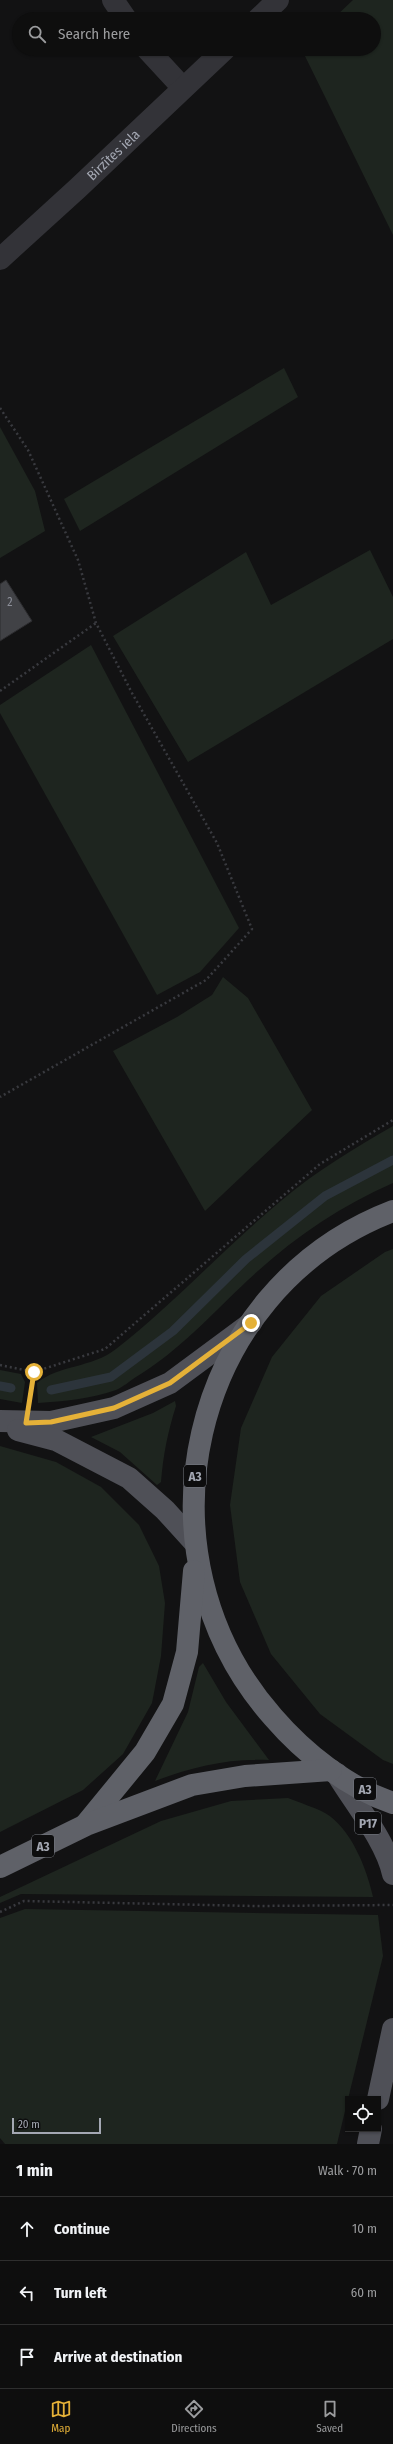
<!DOCTYPE html>
<meta charset="utf-8">
<style>
:root{--surface:#0e0e0e;--page:#1c1c1c;--text:#f1f3f6;--muted:#9b9c9e;--line:#2e2e2e;--accent:#e5b138}
body{margin:0;font-family:"Fira Sans Condensed",sans-serif;background:var(--page);color:var(--text)}
.controls{position:absolute;right:12px;bottom:12px;display:grid;overflow:hidden;border-radius:0px;box-shadow:0 1px 3px #0004}
.controls button{width:36px;height:36px;display:grid;place-items:center;padding:0;border:0;border-bottom:1px solid var(--line);background:var(--surface);color:var(--text);font:20px sans-serif}
.scale{position:absolute;left:12px;bottom:10px;width:89px;box-sizing:border-box;padding-left:4px;border:2px solid #a4a8b3;border-top:0;font-size:11px;line-height:14px;white-space:nowrap;color:#a4a8b3;-webkit-text-stroke:3px #0d0d0e;paint-order:stroke}
.stop{position:absolute;width:12px;height:12px;margin:-9px;border:3px solid #e5b138;border-radius:50%;background:#fff}
.stop.end{background:#e5b138;border-color:#fff;box-shadow:0 1px 4px #0008}
.list{margin:0;padding:0;list-style:none}
h2{display:flex;justify-content:space-between;align-items:center;height:52px;margin:0;padding:0 16px;font-size:17px}
h2 small{font-size:13px;font-weight:400;color:var(--muted)}
.list li{display:grid;grid-template-columns:26px 1fr auto;gap:12px;align-items:center;box-sizing:border-box;height:64px;padding:0 16px;border-top:1px solid var(--line)}
.list b{display:block;font-size:15px;white-space:nowrap}
.list em{font-size:13px;font-style:normal;color:var(--muted)}
.icon{flex:none;width:22px;height:22px;fill:none;stroke:currentColor;stroke-width:2;stroke-linecap:round;stroke-linejoin:round}
.map{position:relative;flex:none;width:393px;height:2144px;overflow:hidden}
.search{position:absolute;background:var(--surface);box-shadow:0 1px 3px #0004;left:12px;right:12px;top:12px;height:44px;display:flex;align-items:center;gap:10px;box-sizing:border-box;padding:0 14px;border-radius:22px;color:var(--muted);font-size:15px}
.sheet{height:244px;background:var(--surface)}
nav{display:flex;justify-content:space-around;align-items:center;box-sizing:border-box;height:56px;border-top:1px solid var(--line);background:var(--surface);font-size:11px;color:var(--muted)}
nav a{display:grid;justify-items:center;gap:2px}
nav .on{color:var(--accent)}
.map>svg:first-child{display:block}
.green{fill:#1e251f}
.lines{fill:none;stroke-linecap:round;stroke-linejoin:round}
.stream{stroke:#2c343b;stroke-width:9}
.building{fill:#414246;stroke:#2c2c2f}
.path{stroke:#393a3f;stroke-width:2.5;stroke-dasharray:2 3;stroke-linecap:butt}
.minor{stroke:#333338;stroke-width:22}
.major{stroke:#4f5057;stroke-width:22}
.highway{stroke:#5f6168;stroke-width:22}
.route{stroke:#e5b138;stroke-width:5}
.labels{text-anchor:middle;dominant-baseline:central;stroke-width:3.5;stroke-linejoin:round;paint-order:stroke}
.number-label{font-size:12px;fill:#8b8e98}
.shield{fill:#0d0d0e;stroke:#777a82;stroke-width:1}
.shield-label{font-size:13px;font-weight:bold;fill:#a4a8b3}
.street-label{font-size:14px;fill:#a4a8b3;stroke:#0d0d0e}
</style>
<div class="map">
<svg width="393" height="2144" viewBox="0 0 393 2144">
<rect width="100%" height="100%" fill="#121213"/>
<g class="green">
<polygon points="353,0 393,0 393,235 302,50 374,49 374,19 333,19"/>
<polygon points="284,368 298,397 80,531 64,499"/>
<polygon points="0,427 35,491 45,531 0,558"/>
<polygon points="370,550 393,597 393,639 188,762 113,636 246,552 271,605"/>
<polygon points="91,645 239,928 200,972 157,995 0,713 0,705"/>
<polygon points="223,977 248,998 312,1110 205,1211 113,1051 177,1017 212,995"/>
<path d="M 393,1126 L 393,1183 C 338,1207 292,1239 248,1280 C 212,1314 179,1351 136,1377 C 130,1381 123,1387 116,1390 C 91,1399 64,1401 38,1403 L 37,1383 C 58,1365 92,1368 116,1349 C 175,1303 225,1247 282,1200 C 316,1171 355,1148 393,1126 Z"/>
<polygon points="393,1249 393,1764 383,1760 320,1714 271,1654 240,1582 230,1505 241,1428 272,1357 321,1296 385,1252"/>
<polygon points="0,1370 21,1374 25,1382 22,1403 0,1399"/>
<path d="M 175,1401 L 176,1406 C 168,1431 163,1455 161,1482 L 157,1485 L 120,1452 L 91,1437 L 153,1413 Z"/>
<polygon points="0,1446 56,1462 101,1487 139,1525 159,1566 165,1603 161,1656 152,1703 123,1754 83,1790 0,1832"/>
<path d="M 203,1663 L 226,1702 L 269,1760 C 229,1758 192,1767 155,1781 L 188,1712 L 199,1667 Z"/>
<path d="M 288,1798 C 300,1803 314,1807 325,1813 C 351,1828 367,1869 373,1897 L 21,1894 L 0,1903 L 0,1897 L 161,1821 L 231,1801 Z"/>
<polygon points="25,1909 378,1915 383,1956 337,2144 5,2144 0,2138 0,1918"/>
</g>
<g class="lines">
<g class="stream">
<polyline points="0,1386 11,1388"/>
<polyline points="51,1390 111,1377 173,1331 246,1259 325,1196 393,1160"/>
</g>
</g>
<polygon class="building" points="6,580 32,621 0,641 0,584"/>
<g class="lines">
<g class="path">
<polyline points="0,408 28,450 78,560 96,623 132,693 217,843 252,929 206,980 0,1097"/>
<polyline points="0,691 96,623"/>
<polyline points="0,1365 34,1372"/>
<polyline points="31,1396 34,1372 105,1349 320,1164 393,1120"/>
<polyline points="0,1912 24,1901 254,1906 393,1905"/>
</g>
<g class="minor">
<polyline points="113,0 126,19"/>
<polyline points="258,19 278,0"/>
<polyline points="147,49 183,88"/>
<path id="s1" d="M 0,259 L 78,188 L 225,49"/>
</g>
<g class="major">
<polyline points="0,1421 51,1422 114,1408 170,1383 251,1323"/>
<polyline points="18,1430 56,1440 129,1478 165,1510 195,1543"/>
<path d="M 337,1774 C 355,1804 386,1841 393,1874"/>
<polyline points="378,2099 393,2029"/>
<polyline points="368,2144 371,2129"/>
</g>
<g class="highway">
<path d="M 393,1211 C 187,1290 130,1555 273,1717 C 304,1753 348,1788 393,1803"/>
<polyline points="86,1824 145,1752 173,1704 187,1652 194,1571"/>
<polyline points="0,1867 86,1825 192,1785 245,1776 331,1770"/>
</g>
</g>
<g class="lines">
<polyline class="route" points="34,1372 26,1423 51,1422 114,1408 170,1383 251,1323"/>
</g>
<g class="labels">
<g class="number-label">
<text x="10" y="602">2</text>
</g>
<g class="shield">
<rect x="184" y="1465" width="22" height="22" rx="3"/>
<rect x="354" y="1778" width="22" height="22" rx="3"/>
<rect x="355" y="1812" width="26" height="22" rx="3"/>
<rect x="32" y="1835" width="22" height="22" rx="3"/>
</g>
<g class="shield-label">
<text x="195" y="1476">A3</text>
<text x="365" y="1789">A3</text>
<text x="368" y="1823">P17</text>
<text x="43" y="1846">A3</text>
</g>
<g class="street-label">
<text stroke="none"><textPath href="#s1" startOffset="154">Birzītes iela</textPath></text>
</g>
</g>
</svg>
<div class="controls">
<button><svg class="icon" aria-label="locate" viewBox="0 0 24 24"><circle cx="12" cy="12" r="6"/><path d="M12 2v4M12 18v4M2 12h4M18 12h4"/></svg></button>
</div>
<div class="scale">20 m</div>
<div class="stop" style="left:34px;top:1372px"></div>
<div class="stop end" style="left:251px;top:1323px"></div>
<div class="search"><svg class="icon" aria-label="search" viewBox="0 0 24 24"><circle cx="10" cy="10" r="6"/><path d="M15 15l6 6"/></svg>Search here</div>
</div>
<section class="sheet">
<h2>1 min<small>Walk · 70 m</small></h2>
<ul class="list">
<li><svg class="icon" aria-label="ahead" viewBox="0 0 24 24"><path d="M12 20V5M6 11l6-6 6 6"/></svg><div><b>Continue</b></div><em>10 m</em></li>
<li><svg class="icon" aria-label="left" viewBox="0 0 24 24"><path d="M17 20v-9H6M10 6l-5 5 5 5"/></svg><div><b>Turn left</b></div><em>60 m</em></li>
<li><svg class="icon" aria-label="arrive" viewBox="0 0 24 24"><path d="M6 21V4h12l-3 4 3 4H6"/></svg><div><b>Arrive at destination</b></div></li>
</ul>
</section>
<nav>
<a class="on"><svg class="icon" aria-label="map" viewBox="0 0 24 24"><path d="M3 6l6-2 6 2 6-2v14l-6 2-6-2-6 2zM9 4v14M15 6v14"/></svg>Map</a>
<a><svg class="icon" aria-label="directions" viewBox="0 0 24 24"><path d="M12 3l9 9-9 9-9-9zM9 14v-3h6M13 9l2 2-2 2"/></svg>Directions</a>
<a><svg class="icon" aria-label="saved" viewBox="0 0 24 24"><path d="M7 4h10v16l-5-4-5 4z"/></svg>Saved</a>
</nav>
